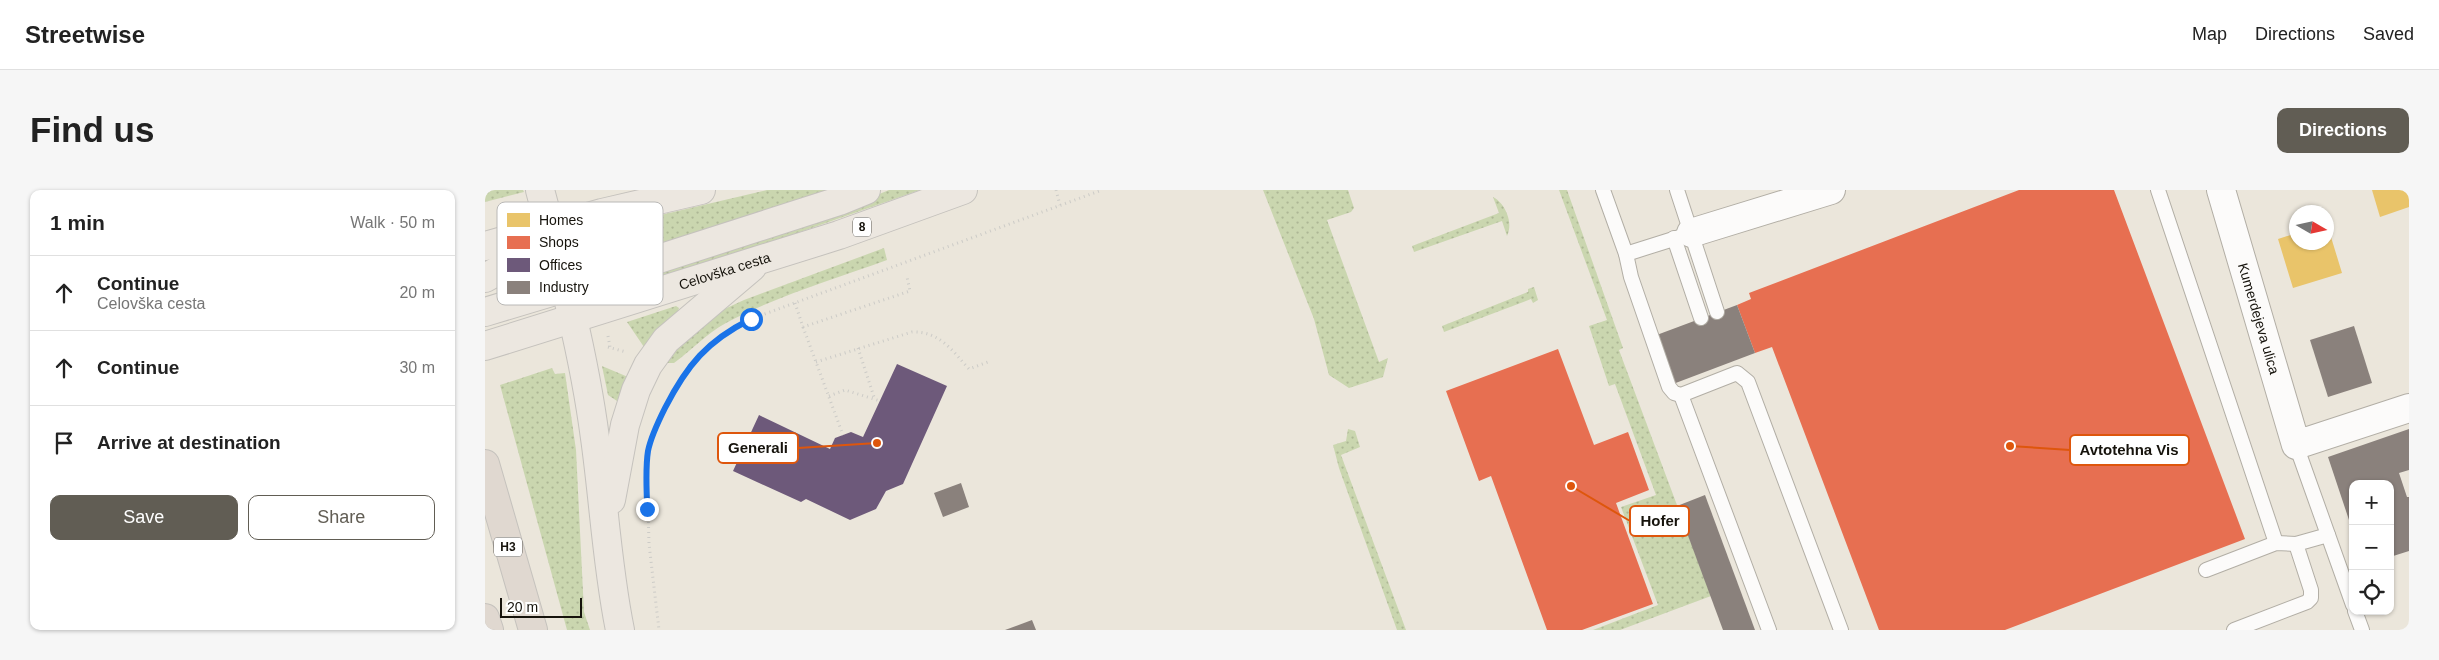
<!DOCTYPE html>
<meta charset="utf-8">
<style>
:root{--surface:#fff;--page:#f6f6f6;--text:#222;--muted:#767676;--line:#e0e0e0;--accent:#615d54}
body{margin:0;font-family:Helvetica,sans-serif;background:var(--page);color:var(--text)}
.controls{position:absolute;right:15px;bottom:15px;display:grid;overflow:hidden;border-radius:10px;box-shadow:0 1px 4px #0004}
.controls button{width:45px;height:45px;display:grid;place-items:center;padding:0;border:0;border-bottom:1px solid var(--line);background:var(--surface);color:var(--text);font:25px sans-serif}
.compass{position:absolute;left:1804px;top:15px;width:45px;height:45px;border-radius:50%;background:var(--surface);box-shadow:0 1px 4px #0004;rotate:99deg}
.scale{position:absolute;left:15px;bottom:12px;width:82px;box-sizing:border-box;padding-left:5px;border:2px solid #16130c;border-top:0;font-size:14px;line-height:18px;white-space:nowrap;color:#16130c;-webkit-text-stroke:4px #fff;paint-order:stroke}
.stop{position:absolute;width:15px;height:15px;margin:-11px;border:4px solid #1a73e8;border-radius:50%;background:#fff}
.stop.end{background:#1a73e8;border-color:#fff;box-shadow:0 1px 5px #0008}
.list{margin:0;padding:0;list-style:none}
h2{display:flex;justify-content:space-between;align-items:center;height:65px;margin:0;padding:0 20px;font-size:21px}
h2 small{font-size:16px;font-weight:400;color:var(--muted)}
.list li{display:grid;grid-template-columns:32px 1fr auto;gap:15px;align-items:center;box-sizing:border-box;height:75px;padding:0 20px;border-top:1px solid var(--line)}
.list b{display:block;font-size:19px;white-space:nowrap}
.list p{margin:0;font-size:16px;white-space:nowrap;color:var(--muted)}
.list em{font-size:16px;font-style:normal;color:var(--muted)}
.actions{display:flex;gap:10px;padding:15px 20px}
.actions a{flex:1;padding:11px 0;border:1px solid var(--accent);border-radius:10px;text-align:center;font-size:18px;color:var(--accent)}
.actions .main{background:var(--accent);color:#fff}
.icon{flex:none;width:28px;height:28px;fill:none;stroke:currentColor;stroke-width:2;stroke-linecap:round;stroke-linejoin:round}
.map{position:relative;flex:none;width:1924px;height:440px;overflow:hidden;border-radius:10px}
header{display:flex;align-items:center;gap:30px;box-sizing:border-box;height:70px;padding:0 25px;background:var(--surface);border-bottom:1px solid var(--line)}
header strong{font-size:24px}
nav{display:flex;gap:28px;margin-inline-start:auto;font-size:18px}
.intro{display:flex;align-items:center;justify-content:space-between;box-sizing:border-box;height:120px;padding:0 30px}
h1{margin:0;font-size:35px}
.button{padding:12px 22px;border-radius:10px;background:var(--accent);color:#fff;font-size:18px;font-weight:700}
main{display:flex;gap:30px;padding:0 30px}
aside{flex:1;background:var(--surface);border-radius:10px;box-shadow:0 1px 4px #0004}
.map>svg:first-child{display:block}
.grass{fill:url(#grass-dots)}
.homes{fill:#e9c46a}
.shops{fill:#e76f51}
.offices{fill:#6d597a}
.industry{fill:#8a817c}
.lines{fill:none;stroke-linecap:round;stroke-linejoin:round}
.lane-casing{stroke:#b2aea5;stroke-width:16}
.street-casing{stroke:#b2aea5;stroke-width:30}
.primary-casing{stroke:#c5c2bd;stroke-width:30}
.highway-casing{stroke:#c5c2bd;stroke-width:30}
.path{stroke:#cccbc7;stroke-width:3;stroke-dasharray:1 4;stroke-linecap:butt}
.lane{stroke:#fcfbfa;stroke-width:14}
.street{stroke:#fcfbfa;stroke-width:28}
.primary{stroke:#ece7e0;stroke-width:28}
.highway{stroke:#e0d8d0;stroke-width:28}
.route{stroke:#1a73e8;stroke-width:6}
.labels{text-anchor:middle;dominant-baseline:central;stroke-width:5;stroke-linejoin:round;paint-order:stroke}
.shield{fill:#fff;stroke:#5c5a55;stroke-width:1}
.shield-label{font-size:12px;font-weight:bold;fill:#16130c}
.street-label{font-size:14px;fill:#16130c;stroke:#fff}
.key{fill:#fff;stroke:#b9b8b6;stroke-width:1}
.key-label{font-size:14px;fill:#16130c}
.leader{fill:none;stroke:#de560c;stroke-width:2}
.callout-dot{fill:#de560c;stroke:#fff;stroke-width:2}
.callout{fill:#fff;stroke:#de560c;stroke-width:2}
.callout-label{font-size:15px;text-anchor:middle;font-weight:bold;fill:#16130c}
</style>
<header>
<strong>Streetwise</strong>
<nav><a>Map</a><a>Directions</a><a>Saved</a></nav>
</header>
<div class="intro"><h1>Find us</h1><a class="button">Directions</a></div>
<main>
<aside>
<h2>1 min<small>Walk · 50 m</small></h2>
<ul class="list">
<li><svg class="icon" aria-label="ahead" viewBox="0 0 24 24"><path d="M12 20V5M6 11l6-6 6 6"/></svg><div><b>Continue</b><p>Celovška cesta</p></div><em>20 m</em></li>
<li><svg class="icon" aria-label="ahead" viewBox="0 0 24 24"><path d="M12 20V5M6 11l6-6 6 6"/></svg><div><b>Continue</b></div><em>30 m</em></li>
<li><svg class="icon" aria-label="arrive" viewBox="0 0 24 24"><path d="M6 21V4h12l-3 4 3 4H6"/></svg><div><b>Arrive at destination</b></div></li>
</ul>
<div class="actions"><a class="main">Save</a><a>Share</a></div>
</aside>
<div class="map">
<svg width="1924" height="440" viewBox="0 0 1924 440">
<defs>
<pattern id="grass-dots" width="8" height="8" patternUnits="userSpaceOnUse" patternTransform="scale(1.25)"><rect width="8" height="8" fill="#cad6af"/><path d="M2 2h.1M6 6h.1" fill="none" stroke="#adb795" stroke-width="1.8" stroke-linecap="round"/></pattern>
</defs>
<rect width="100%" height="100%" fill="#ebe6db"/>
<g class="grass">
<polygon points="0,0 38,0 39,2 0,12"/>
<polygon points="282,0 342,0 124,70 116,39"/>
<polygon points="404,0 435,0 278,55 130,101 129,97 368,15"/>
<polygon points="778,0 863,0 869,18 866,22 842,30 894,172 903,168 898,187 864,198 844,185 829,129"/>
<polygon points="1074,0 1082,0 1138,158 1134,160 1226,406 1135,440 1108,440 1173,415 1136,317 1171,305 1130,194 1124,196 1104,136 1122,130"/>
<path d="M 1008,7 C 1020,13 1029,33 1022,46 L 1017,31 L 929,62 L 927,56 L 1014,23 Z"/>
<path d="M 399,58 L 402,70 C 350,89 289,107 241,133 C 221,144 207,160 189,173 L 179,173 L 189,159 L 233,122 L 259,110 Z"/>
<polygon points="1049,97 1053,110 1048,113 1046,109 959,142 957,136 1043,102 1043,99"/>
<polygon points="191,116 194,118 193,121 169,143 159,157 142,132"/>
<polygon points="117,176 143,187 132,211 123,205"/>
<polygon points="67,178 70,184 80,183 91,260 99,422 105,440 82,440 15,195"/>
<polygon points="863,239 870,241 875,257 856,265 921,440 912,440 854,278 848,255 861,251"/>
</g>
<g class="homes">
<polygon points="1887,0 1924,0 1924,17 1895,27"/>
<polygon points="1842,34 1857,83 1808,98 1793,49 1812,43 1812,52 1842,52"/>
</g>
<g class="shops">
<polygon points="1534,0 1629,0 1760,349 1520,440 1394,440 1287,157 1270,163 1252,115 1266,109 1264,103"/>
<polygon points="1073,159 1109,255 1143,242 1164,300 1131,313 1168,414 1097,440 1062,440 1006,286 994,291 961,201"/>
</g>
<polygon class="offices" points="412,174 462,196 418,294 401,301 391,319 365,330 321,309 316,312 248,281 274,225 345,259 350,248 366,242 378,247"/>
<g class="industry">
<polygon points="1252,115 1270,163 1188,194 1169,146"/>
<polygon points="1869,136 1887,193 1843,207 1825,150"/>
<polygon points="1924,239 1924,280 1914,283 1922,307 1924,307 1924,361 1905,367 1905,294 1868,294 1867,339 1843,267"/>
<polygon points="476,293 484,317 458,327 449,303"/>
<polygon points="1220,305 1270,440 1238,440 1192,316"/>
<polygon points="547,430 551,440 520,440"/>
</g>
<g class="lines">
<defs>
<g id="lane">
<polyline points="1118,0 1141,64 1146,87 1184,197 1189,203 1196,205 1252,183 1263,192 1356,440"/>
<polyline points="1192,0 1232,122"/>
<polyline points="1673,0 1791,353"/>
<polyline points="1189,48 1216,128"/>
<polyline points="1141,64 1198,46"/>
<polyline points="1196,205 1284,440"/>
<polyline points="1811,255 1868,415"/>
<polyline points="1721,380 1791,353 1811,354 1843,345"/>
<polyline points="1870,421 1877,440"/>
<polyline points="1749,440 1822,412 1826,408 1826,400 1811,354"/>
</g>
<g id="street">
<path id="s1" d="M 1736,0 L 1811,255 L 1924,218"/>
<polyline points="1206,43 1346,0"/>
</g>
<g id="primary">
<path d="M 55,0 C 77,82 99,164 110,248 C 119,312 122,377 135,440"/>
<polyline points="0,56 117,23 216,0"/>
<path d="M 0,88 C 23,76 42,60 53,36"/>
<polyline points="0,122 133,82 354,11 381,0"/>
<path id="s2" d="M 0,156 L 354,45 L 478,0"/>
<polyline points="126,310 140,235 151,200 163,175 181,150 267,77"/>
</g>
<g id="highway">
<polyline points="0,274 48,440"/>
<polyline points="0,428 4,440"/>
</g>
</defs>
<use href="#lane" class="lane-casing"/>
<use href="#street" class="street-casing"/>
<use href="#primary" class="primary-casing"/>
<use href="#highway" class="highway-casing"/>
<g class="path">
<polyline points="571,0 575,15"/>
<polyline points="310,113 318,137 425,101 422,87"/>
<polyline points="318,137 358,245"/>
<polyline points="123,146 125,157"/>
<polyline points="123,157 141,162"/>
<polyline points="373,158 389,207"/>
<path d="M 331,172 L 427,142 C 454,141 467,160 484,179 L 503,172"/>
<polyline points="344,206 360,200 395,211"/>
<path d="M 170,240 C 190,189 217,154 266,129 L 617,0"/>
<polyline points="162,277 164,354 174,440"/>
</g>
<use href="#lane" class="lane"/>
<use href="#street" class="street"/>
<use href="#primary" class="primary"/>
<use href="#highway" class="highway"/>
</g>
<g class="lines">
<path class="route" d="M 162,319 C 162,300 160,280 163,261 C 166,246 173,232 180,218 C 202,175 222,151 266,129"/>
</g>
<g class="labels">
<g class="shield">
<rect x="368" y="27.5" width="18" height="19" rx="4"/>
<rect x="9" y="347.5" width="28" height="19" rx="4"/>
</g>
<g class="shield-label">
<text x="377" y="37">8</text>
<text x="23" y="357">H3</text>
</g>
<g class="street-label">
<text stroke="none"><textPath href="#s2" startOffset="251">Celovška cesta</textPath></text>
<text stroke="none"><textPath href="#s1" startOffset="134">Kumerdejeva ulica</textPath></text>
</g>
</g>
<rect x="12" y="12" width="166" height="103" rx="8" class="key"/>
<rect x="22" y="23" width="23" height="14" fill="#e9c46a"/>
<rect x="22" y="46" width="23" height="13" fill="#e76f51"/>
<rect x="22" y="68" width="23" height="14" fill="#6d597a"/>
<rect x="22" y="91" width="23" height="13" fill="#8a817c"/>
<g class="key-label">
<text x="54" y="35">Homes</text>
<text x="54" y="57">Shops</text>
<text x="54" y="80">Offices</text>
<text x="54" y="102">Industry</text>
</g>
<path class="leader" d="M392 253L313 258M1525 256L1585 260M1086 296L1145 331"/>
<g class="callout-dot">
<circle cx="392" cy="253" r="5"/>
<circle cx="1525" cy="256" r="5"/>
<circle cx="1086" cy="296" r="5"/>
</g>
<g class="callout">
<rect x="233" y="243" width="80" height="30" rx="5"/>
<rect x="1585" y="245" width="119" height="30" rx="5"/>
<rect x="1145" y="316" width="59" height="30" rx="5"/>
</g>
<g class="callout-label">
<text x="273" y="263">Generali</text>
<text x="1644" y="265">Avtotehna Vis</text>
<text x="1175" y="336">Hofer</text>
</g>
</svg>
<div class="controls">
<button>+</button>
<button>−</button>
<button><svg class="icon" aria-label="locate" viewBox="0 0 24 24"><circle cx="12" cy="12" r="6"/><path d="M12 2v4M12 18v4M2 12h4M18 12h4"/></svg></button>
</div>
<svg class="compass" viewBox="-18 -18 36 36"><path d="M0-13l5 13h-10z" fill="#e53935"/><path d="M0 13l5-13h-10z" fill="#767676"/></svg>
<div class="scale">20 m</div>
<div class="stop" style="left:266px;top:129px"></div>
<div class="stop end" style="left:162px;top:319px"></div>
</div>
</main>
